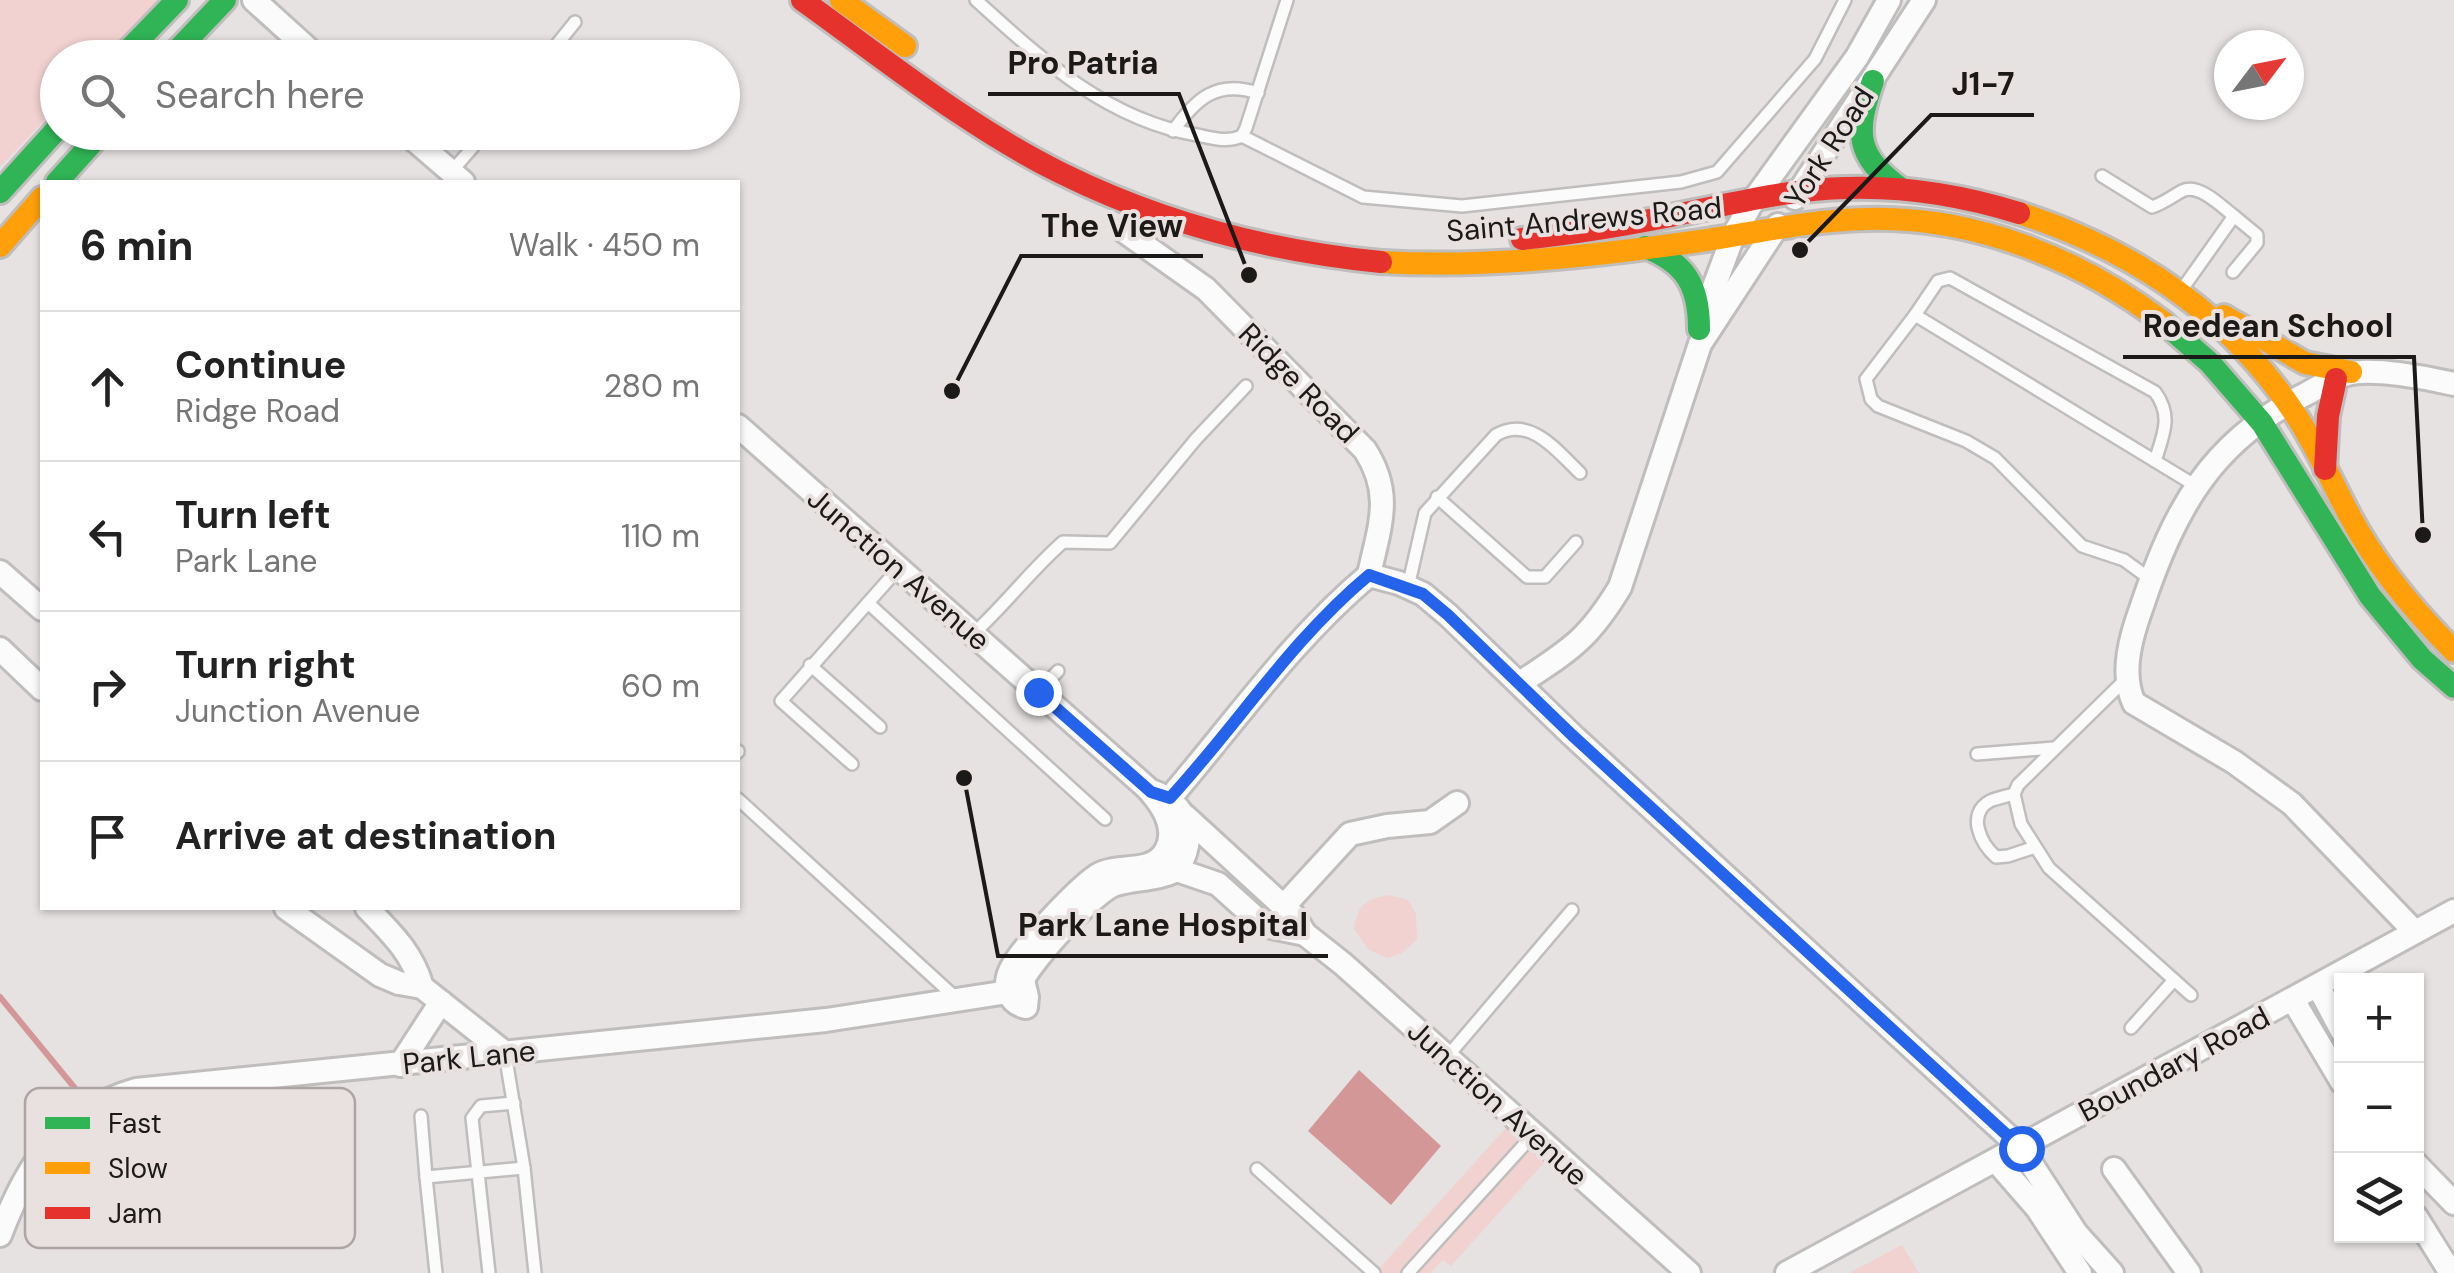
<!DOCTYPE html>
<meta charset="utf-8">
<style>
:root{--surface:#fff;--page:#f2f2f2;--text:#222;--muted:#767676;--line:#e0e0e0}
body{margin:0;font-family:"DM Sans",sans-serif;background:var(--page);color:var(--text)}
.controls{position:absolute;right:30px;bottom:30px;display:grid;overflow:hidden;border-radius:0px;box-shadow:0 2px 8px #0004}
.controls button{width:90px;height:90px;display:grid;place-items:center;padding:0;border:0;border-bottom:2px solid var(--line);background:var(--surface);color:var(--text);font:50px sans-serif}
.compass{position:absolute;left:2214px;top:30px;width:90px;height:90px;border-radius:50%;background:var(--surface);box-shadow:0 2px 8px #0004;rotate:58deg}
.stop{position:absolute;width:30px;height:30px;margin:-22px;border:8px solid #2563eb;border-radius:50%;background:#fff}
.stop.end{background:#2563eb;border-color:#fff;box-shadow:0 2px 10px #0008}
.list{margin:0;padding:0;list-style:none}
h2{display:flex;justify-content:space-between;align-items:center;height:130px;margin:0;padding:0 40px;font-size:42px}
h2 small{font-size:32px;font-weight:400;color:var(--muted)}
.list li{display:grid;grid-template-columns:65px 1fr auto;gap:30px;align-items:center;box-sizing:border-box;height:150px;padding:0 40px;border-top:2px solid var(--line)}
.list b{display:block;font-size:38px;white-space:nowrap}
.list p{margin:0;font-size:32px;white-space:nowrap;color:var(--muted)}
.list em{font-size:32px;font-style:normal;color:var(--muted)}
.icon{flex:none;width:55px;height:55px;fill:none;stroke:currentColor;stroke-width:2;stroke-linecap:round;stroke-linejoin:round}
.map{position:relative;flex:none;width:2454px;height:1273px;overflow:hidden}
.search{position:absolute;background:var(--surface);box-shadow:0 2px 8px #0004;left:40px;top:40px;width:700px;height:110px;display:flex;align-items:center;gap:25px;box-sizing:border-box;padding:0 35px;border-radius:55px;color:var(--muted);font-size:38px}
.panel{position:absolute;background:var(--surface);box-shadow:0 2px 8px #0004;left:40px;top:180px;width:700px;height:730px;border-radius:0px}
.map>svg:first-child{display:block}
.green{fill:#f1d2d0}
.water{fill:#d29796}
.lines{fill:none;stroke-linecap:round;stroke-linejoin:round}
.stream{stroke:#d29796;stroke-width:6}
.lane-casing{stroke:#c0bdbd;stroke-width:16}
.street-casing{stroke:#c0bdbd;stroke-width:28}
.fast-casing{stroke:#c0bdbd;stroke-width:28}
.slow-casing{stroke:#c0bdbd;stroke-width:28}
.jam-casing{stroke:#c0bdbd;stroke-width:28}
.lane{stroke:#fbfbfb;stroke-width:11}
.street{stroke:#fbfbfb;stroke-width:22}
.fast{stroke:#30b455;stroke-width:22}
.slow{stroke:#ff9f0a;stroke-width:22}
.jam{stroke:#e5322d;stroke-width:22}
.route{stroke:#2563eb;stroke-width:12}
.labels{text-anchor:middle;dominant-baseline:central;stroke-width:8;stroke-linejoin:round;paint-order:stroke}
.street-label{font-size:30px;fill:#1c1919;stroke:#e9e1e0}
.key{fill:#e9e1e0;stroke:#aca5a4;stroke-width:2.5}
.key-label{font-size:28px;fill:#1c1919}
.leader{fill:none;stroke:#1c1919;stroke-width:4}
.callout-dot{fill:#1c1919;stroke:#e9e1e0;stroke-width:4}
.callout-label{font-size:32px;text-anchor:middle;font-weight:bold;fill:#1c1919;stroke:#e9e1e0;stroke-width:8;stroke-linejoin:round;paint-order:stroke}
</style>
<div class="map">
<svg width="2454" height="1273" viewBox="0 0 2454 1273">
<rect width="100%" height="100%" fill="#e7e2e2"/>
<g class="green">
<polygon points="0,0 160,0 105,57 58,58 57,107 0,167"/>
<path d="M 1389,895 L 1408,900 L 1416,914 L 1417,939 L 1402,953 L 1387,958 L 1368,949 L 1354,929 C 1357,905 1366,899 1389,895 Z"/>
<polygon points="1512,1121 1550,1156 1451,1266 1443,1260 1430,1273 1375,1273"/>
<polygon points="1902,1245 1919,1273 1849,1273"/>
</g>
<polygon class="water" points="1359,1070 1441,1146 1391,1205 1308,1131"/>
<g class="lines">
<polyline class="stream" points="0,997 83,1098"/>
<defs>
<g id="lane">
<path d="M 976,0 C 1041,59 1107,120 1197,135 C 1212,138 1227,143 1242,136 L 1246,128 L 1287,0"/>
<polyline points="546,58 575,22"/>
<path d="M 1173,131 C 1195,100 1216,79 1258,93"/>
<polyline points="1242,136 1363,197 1462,206 1681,182 1717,172 1815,59 1845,0"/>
<polyline points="451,172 486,132"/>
<path d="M 2102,176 L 2152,207 C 2164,203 2171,197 2182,191 C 2199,183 2221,206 2234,216"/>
<polyline points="2183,288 2234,216 2257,235 2257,243 2233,272"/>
<path d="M 1915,315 L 1938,281 L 1950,278 L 2155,392 C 2173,416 2163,435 2155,461"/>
<polyline points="1437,497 1527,577 1545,577 1576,542"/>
<polyline points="2150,579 2124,560 2082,546 1995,458 1966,441 1878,406 1871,399 1866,379 1915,315 2196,486"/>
<path d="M 1408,587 L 1425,513 L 1496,435 C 1530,415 1557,451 1580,473"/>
<polyline points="868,603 1105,819"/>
<path d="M 973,634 C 1005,605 1030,571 1063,542 L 1110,543 L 1196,439 L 1246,386"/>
<polyline points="810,665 880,727"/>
<polyline points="2126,679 2018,785 2014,794 2021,824 2049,868 2191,995"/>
<polyline points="1038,692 1058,671"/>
<polyline points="738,752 738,751"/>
<polyline points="1977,754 2054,748"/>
<polyline points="852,764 781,701 898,569"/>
<path d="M 2014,794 C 2007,796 1997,798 1990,801 C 1966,814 1981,844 1996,857 L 2008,856 L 2035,847"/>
<polyline points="738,799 956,998"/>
<polyline points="2131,1028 2174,980"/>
<polyline points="505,1053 524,1168 535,1273"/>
<polyline points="1447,1057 1572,910"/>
<polyline points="421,1116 426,1177"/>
<polyline points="1257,1169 1374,1273"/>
<polyline points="436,1273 426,1177 524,1168"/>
<polyline points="489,1273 472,1118 481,1106 514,1103"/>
<polyline points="1408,1273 1533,1135"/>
</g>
<g id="street">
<polyline points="254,0 318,58"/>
<polyline points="405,132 463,182"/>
<polyline points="1795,198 1924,0"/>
<path d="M 1124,231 L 1206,289 L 1365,450 C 1394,495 1379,527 1369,575"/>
<polyline points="1702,319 1733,236 1753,201 1857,57 1889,0"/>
<path d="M 738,426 L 1146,787 C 1162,804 1181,831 1163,855 C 1148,874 1117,864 1098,875 C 1078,888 1020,949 1010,971 C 1003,987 1009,1003 1026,1007 L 1027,997 L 1023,980 C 1031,961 1096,889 1116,884 C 1137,878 1157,880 1177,870 C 1198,836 1188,804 1151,791"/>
<polyline points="0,572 42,609"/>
<polyline points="1369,575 1399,583 1423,594 1448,615 1572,735 2021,1148 2076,1233 2112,1273"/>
<polyline points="0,649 42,689"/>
<path d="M 1520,683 C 1570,650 1588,640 1620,587 L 1700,344 L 1778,225"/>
<path d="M 1162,807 C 1230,729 1289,642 1369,575"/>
<polyline points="1185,816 1294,916 1305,934 1343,964 1689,1273"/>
<polyline points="1166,860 1177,870 1218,884 1259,921 1271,927 1305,934"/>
<polyline points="1283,907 1350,834 1387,826 1430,822 1457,803"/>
<polyline points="286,908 380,975 399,983 422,987 505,1053"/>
<path d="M 367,908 C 391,933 412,952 422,987"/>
<path d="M 2415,932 L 2292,804 L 2234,762 L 2134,703 C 2120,673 2131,636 2142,606 C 2174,510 2211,441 2306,394 C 2319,387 2333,378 2347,374 C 2371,367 2429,378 2454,384"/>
<polyline points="2318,986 2342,1031"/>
<polyline points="2293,1000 2342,1082"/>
<polyline points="400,1065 441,1002"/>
<polyline points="1997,1162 2037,1208 2080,1273"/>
<polyline points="2416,1164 2454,1203"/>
<polyline points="2114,1169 2189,1273"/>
<polyline points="2416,1217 2451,1273"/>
<path d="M 0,1235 C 27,1164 60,1112 136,1090 L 826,1020 L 1008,992"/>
<polyline points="1787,1273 2454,911"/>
</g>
<g id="fast">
<polyline points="121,58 177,0"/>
<polyline points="170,58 225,0"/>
<path d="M 1873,81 C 1855,131 1855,156 1900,188"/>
<polyline points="57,182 102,132"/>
<polyline points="0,192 58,128"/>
<path d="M 1645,247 C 1686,263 1699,286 1699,329"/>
<polyline points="2163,322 2210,363 2262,423 2370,596 2422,659 2454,687"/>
</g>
<g id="slow">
<polyline points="841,0 905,46"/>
<path d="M 2019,213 C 2134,250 2230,314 2297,417 C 2318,449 2333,485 2351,518 C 2378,568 2414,611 2454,651"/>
<polyline points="0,246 42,198"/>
<path d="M 1381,262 C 1488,268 1594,256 1700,241 C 1755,233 1810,220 1866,219 C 1973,216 2079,258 2163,322"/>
<polyline points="2224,316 2305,363 2351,372"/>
</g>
<g id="jam">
<path d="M 802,0 C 886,60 968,127 1061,173 C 1162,223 1269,251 1381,262"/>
<path d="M 1522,239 C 1580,233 1638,223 1695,211 C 1745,201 1795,189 1846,188 C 1904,186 1964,196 2019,213"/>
<polyline points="2325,469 2328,416 2336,379"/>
</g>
</defs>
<use href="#lane" class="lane-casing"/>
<use href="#street" class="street-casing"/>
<use href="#fast" class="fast-casing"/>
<use href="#slow" class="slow-casing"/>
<use href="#jam" class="jam-casing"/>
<use href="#lane" class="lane"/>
<use href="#street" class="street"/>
<use href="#fast" class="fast"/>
<use href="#slow" class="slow"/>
<use href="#jam" class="jam"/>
</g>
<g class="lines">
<path class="route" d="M 1038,692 L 1151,792 L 1170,798 C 1238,724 1291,640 1369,575 L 1423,594 L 1448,615 L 1572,735 L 2021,1148"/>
</g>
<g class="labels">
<g class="street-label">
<text transform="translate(1829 147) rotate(-57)">York Road</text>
<text transform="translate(1584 219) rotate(-5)">Saint Andrews Road</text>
<text transform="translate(1299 383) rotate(45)">Ridge Road</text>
<text transform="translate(899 569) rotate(41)">Junction Avenue</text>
<text transform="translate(469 1057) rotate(-6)">Park Lane</text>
<text transform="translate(2174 1064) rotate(-28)">Boundary Road</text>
<text transform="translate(1498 1103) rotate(42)">Junction Avenue</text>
</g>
</g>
<rect x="25" y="1088" width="330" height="160" rx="15" class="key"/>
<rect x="45" y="1117" width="45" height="12" fill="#30b455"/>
<rect x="45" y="1162" width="45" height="12" fill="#ff9f0a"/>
<rect x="45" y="1207" width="45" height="12" fill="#e5322d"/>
<g class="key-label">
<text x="108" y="1133">Fast</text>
<text x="108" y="1178">Slow</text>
<text x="108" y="1223">Jam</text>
</g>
<path class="leader" d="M1249 275L1179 94H988M1800 250L1931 115H2034M952 391L1021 256H1203M2423 535L2414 357H2123M964 778L998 956H1328"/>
<g class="callout-dot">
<circle cx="1249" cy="275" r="10"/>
<circle cx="1800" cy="250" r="10"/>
<circle cx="952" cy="391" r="10"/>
<circle cx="2423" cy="535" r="10"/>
<circle cx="964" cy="778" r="10"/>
</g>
<g class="callout-label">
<text x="1083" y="74">Pro Patria</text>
<text x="1983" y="95">J1-7</text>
<text x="1112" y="237">The View</text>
<text x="2268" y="337">Roedean School</text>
<text x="1163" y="936">Park Lane Hospital</text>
</g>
</svg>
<div class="controls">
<button>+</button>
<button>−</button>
<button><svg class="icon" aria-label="layers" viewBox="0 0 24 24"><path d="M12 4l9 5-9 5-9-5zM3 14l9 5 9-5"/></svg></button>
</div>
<svg class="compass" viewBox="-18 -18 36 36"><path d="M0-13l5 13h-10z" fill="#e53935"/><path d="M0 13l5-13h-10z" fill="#767676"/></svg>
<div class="stop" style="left:2021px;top:1148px"></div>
<div class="stop end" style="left:1038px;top:692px"></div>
<div class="search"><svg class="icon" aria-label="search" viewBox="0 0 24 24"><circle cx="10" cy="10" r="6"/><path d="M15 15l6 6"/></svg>Search here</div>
<section class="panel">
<h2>6 min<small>Walk · 450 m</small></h2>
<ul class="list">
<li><svg class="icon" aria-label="ahead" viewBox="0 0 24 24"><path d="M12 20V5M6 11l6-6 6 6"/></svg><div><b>Continue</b><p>Ridge Road</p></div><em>280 m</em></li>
<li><svg class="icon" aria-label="left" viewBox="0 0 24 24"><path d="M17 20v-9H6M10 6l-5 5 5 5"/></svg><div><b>Turn left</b><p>Park Lane</p></div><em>110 m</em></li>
<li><svg class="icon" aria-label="right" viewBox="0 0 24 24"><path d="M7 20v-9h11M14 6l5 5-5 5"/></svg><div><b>Turn right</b><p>Junction Avenue</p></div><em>60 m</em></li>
<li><svg class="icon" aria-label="arrive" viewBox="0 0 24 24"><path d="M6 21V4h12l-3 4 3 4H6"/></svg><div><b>Arrive at destination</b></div></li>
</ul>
</section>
</div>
